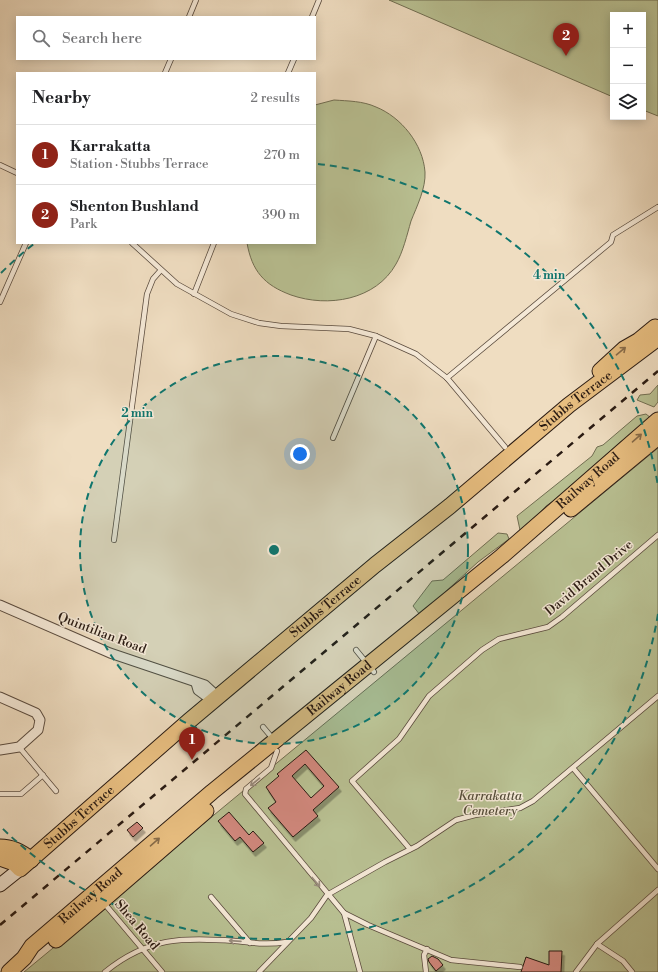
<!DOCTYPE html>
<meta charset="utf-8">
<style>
:root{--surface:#fff;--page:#f6f6f6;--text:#202124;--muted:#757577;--line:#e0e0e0;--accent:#8f2418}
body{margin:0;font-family:"Libre Bodoni",serif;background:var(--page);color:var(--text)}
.controls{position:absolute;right:12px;top:12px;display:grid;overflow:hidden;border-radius:0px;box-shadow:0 2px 10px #0003}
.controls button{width:36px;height:36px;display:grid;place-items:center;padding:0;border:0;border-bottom:1px solid var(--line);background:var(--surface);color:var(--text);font:20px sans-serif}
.you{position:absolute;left:300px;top:454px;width:14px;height:14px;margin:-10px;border:3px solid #fff;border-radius:50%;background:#1a73e8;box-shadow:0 0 0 6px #1a73e833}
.badge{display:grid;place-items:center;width:26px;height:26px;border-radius:50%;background:var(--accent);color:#fff;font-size:13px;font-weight:700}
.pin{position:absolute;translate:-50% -33px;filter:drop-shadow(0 1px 2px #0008)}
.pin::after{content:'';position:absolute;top:21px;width:14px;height:12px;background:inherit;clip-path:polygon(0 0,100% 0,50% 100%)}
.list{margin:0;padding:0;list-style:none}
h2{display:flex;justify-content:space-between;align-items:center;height:52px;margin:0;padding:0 16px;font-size:17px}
h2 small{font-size:13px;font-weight:400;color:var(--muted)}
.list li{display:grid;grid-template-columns:26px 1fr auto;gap:12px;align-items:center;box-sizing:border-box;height:60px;padding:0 16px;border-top:1px solid var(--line)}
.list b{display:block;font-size:15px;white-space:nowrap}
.list p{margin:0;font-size:13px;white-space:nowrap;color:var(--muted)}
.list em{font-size:13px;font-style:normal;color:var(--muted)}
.icon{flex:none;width:22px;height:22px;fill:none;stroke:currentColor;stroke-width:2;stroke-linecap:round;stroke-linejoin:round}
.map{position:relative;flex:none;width:658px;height:972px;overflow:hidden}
.search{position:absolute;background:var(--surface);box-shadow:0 2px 10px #0003;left:16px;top:16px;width:300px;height:44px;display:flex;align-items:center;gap:10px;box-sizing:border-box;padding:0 14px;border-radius:0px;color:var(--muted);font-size:15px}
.panel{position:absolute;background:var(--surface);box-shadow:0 2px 10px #0003;left:16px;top:72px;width:300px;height:172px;border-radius:0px}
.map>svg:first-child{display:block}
.green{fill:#b9c193;stroke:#716e52}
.building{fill:#d1887d;stroke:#291a12;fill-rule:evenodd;filter:url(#shadow)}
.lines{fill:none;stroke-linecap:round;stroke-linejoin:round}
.lane-casing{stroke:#5a4b3e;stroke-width:6}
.street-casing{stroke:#5a4b3e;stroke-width:11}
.secondary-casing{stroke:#291a12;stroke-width:15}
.primary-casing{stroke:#291a12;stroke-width:17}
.lane{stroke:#f5e9d7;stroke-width:4.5}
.street{stroke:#f5e9d7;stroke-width:9}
.secondary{stroke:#f5e9d7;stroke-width:13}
.primary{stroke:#e8be80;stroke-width:15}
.rail{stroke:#291a12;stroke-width:2.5;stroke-dasharray:7 7;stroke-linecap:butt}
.oneway{stroke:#886c49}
.oneway2{stroke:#998c7e}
.ring{fill:none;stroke:#0f766e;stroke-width:2;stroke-dasharray:7 5}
.labels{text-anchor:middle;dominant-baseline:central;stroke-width:3;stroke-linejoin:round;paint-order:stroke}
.street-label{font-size:13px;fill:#291a12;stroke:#f5e9d7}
.park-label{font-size:13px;font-style:italic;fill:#544c39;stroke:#f5e9d7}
.centre{fill:#0f766e;stroke:#f5e9d7;stroke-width:2}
.ring-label{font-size:12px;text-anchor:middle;font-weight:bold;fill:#0f766e;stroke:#f5e9d7;stroke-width:3;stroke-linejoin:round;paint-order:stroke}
</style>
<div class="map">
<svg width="658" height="972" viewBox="0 0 658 972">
<defs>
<filter id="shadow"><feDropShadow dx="2.5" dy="4.5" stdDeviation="0" flood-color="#0004"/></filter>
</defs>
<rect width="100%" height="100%" fill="#efddc1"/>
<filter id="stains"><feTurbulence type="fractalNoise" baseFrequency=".005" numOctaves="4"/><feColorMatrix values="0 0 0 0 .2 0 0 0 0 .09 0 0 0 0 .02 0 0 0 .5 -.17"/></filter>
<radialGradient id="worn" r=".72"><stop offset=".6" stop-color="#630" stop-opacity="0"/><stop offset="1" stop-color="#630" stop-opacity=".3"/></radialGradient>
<g class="green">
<polygon points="389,0 658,0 658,116 643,110 643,15 613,15 613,97"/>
<path d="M 334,100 C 348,101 363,101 376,107 C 401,117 423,144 425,172 C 426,188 417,206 411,221 C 407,235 403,252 396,264 C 376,300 328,308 291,295 C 264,285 252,271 247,243 L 315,243 L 315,105 Z"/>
<polygon points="658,385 658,402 654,407 637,400 640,395 650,394"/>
<polygon points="646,414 651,418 618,444 582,478 570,486 561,496 546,506 529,525 520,530 517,516 592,456 597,447 603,445 637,416"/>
<polygon points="658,448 658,972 24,972"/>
<polygon points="498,533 507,534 509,539 478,562 420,615 413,606 432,581 443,580"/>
</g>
<g class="building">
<path d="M 306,750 L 339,787 L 313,810 L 318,816 L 293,837 L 268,808 L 276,802 L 266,787 L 279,776 L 277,774 ZM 305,764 L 324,786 L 311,798 L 292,776 Z"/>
<polygon points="229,812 249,835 253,831 264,843 253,852 240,837 235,841 218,821"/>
<polygon points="137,822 143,828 133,837 127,830"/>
<polygon points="549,951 562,951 561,972 521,972 526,957 549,965"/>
<polygon points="432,956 438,959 443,965 436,971 429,962 428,959"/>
</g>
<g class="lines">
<defs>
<g id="lane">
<polyline points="189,17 196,0"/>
<polyline points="312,17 319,0"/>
<polyline points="165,73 171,59"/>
<polyline points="288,73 294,59"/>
<polyline points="0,165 17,173"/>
<polyline points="132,243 177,284 231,314 259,323 281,326 349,329 376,336 416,354 447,378 505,447"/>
<polyline points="194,294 214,243"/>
<polyline points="0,302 26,243"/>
<polyline points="447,378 611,242 613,235 658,207"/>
<polyline points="333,438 376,336"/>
<polyline points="114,540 147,294 153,279 161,270"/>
<polyline points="356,650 374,672"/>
<polyline points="263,727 274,740"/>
<polyline points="19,747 56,791"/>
<polyline points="277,751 271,768 246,789 245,794 344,913 360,972"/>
<polyline points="573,768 658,869"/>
<polyline points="0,794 21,794 43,775"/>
<polyline points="410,849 352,781 399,739 429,696 482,650 499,639 548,627 562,617 658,535"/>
<polyline points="211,897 250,943"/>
<polyline points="103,902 162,972"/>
<polyline points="344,913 368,925 451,960 520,967"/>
<polyline points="597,944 623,961 632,972"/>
<path d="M 105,972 C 148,937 183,937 235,941 C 255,943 266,945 287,942"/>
<polyline points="259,972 311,918 327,895 385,862 417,846 456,820 475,815 520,808 533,801 658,696"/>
<polyline points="426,972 424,955 427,949"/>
<polyline points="576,972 597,944 658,890"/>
</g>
<g id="street">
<polyline points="0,605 110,653 205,685 218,697"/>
<polyline points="196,683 198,690 213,701"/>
<polyline points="0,697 36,713 40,720 38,730 19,747 0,750"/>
</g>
<polyline id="secondary" points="0,885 20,869"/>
<g id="primary">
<polyline points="600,371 624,349 638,341 655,327"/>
<polyline points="571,509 658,437"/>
<path d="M 0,847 C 12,847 22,852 31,860"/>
<path id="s1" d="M 0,858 L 14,863 L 20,869 L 189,721 L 375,565 L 450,506 L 569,405 L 658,338"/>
<polyline points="56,940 102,901 206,811"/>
<path id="s2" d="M 9,972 L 24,958 L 32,946 L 212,792 L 502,556 L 658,420"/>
</g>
</defs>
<use href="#lane" class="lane-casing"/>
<use href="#street" class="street-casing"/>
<use href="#secondary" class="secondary-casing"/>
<use href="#primary" class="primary-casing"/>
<use href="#lane" class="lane"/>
<use href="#street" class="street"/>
<use href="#secondary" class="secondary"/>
<use href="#primary" class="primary"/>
<polyline class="rail" points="0,925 658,371"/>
</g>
<defs><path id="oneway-shaft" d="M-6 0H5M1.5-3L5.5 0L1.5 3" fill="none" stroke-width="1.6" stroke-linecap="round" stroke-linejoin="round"/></defs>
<g class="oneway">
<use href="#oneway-shaft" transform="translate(621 351) rotate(-40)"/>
<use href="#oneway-shaft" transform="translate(637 438) rotate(-41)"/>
<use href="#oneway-shaft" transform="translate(155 842) rotate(-41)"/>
</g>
<g class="oneway2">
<use href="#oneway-shaft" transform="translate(255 782) rotate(140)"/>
<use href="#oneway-shaft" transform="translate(316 882) rotate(50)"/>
<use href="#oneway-shaft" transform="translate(235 941) rotate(-176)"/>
</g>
<circle cx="274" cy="550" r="194" fill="#0f766e" fill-opacity=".12"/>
<g class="ring">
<circle cx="274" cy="550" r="194"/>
<path d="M658 614A389 389 0 0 1 1 827M1 273A389 389 0 0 1 35 243M318 164A389 389 0 0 1 658 486"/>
</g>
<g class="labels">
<g class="street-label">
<text stroke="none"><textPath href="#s1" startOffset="750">Stubbs Terrace</textPath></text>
<text stroke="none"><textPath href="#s2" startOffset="760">Railway Road</textPath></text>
<text transform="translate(589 578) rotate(-40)">David Brand Drive</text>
<text stroke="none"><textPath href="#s1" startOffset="426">Stubbs Terrace</textPath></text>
<text transform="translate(102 633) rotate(21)">Quintilian Road</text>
<text stroke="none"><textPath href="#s2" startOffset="436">Railway Road</textPath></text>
<text stroke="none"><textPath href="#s1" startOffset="102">Stubbs Terrace</textPath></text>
<text stroke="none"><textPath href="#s2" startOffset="112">Railway Road</textPath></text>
<text transform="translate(137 925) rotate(50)">Shea Road</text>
</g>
<g class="park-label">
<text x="490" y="796">Karrakatta<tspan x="490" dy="15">Cemetery</tspan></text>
</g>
</g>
<circle cx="274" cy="550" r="6" class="centre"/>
<g class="ring-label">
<text x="549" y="279">4 min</text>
<text x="137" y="417">2 min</text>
</g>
<rect width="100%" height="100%" filter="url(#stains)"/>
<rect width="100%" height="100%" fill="url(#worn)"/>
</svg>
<div class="controls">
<button>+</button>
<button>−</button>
<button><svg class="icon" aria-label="layers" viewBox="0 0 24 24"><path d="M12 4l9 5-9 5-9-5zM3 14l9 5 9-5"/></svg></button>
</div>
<div class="you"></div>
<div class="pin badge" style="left:192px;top:760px">1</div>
<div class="pin badge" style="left:566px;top:56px">2</div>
<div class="search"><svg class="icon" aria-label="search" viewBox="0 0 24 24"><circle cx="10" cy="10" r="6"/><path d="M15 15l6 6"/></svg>Search here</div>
<section class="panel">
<h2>Nearby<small>2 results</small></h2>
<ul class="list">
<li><span class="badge">1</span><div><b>Karrakatta</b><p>Station · Stubbs Terrace</p></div><em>270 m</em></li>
<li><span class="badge">2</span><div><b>Shenton Bushland</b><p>Park</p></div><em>390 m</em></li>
</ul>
</section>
</div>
